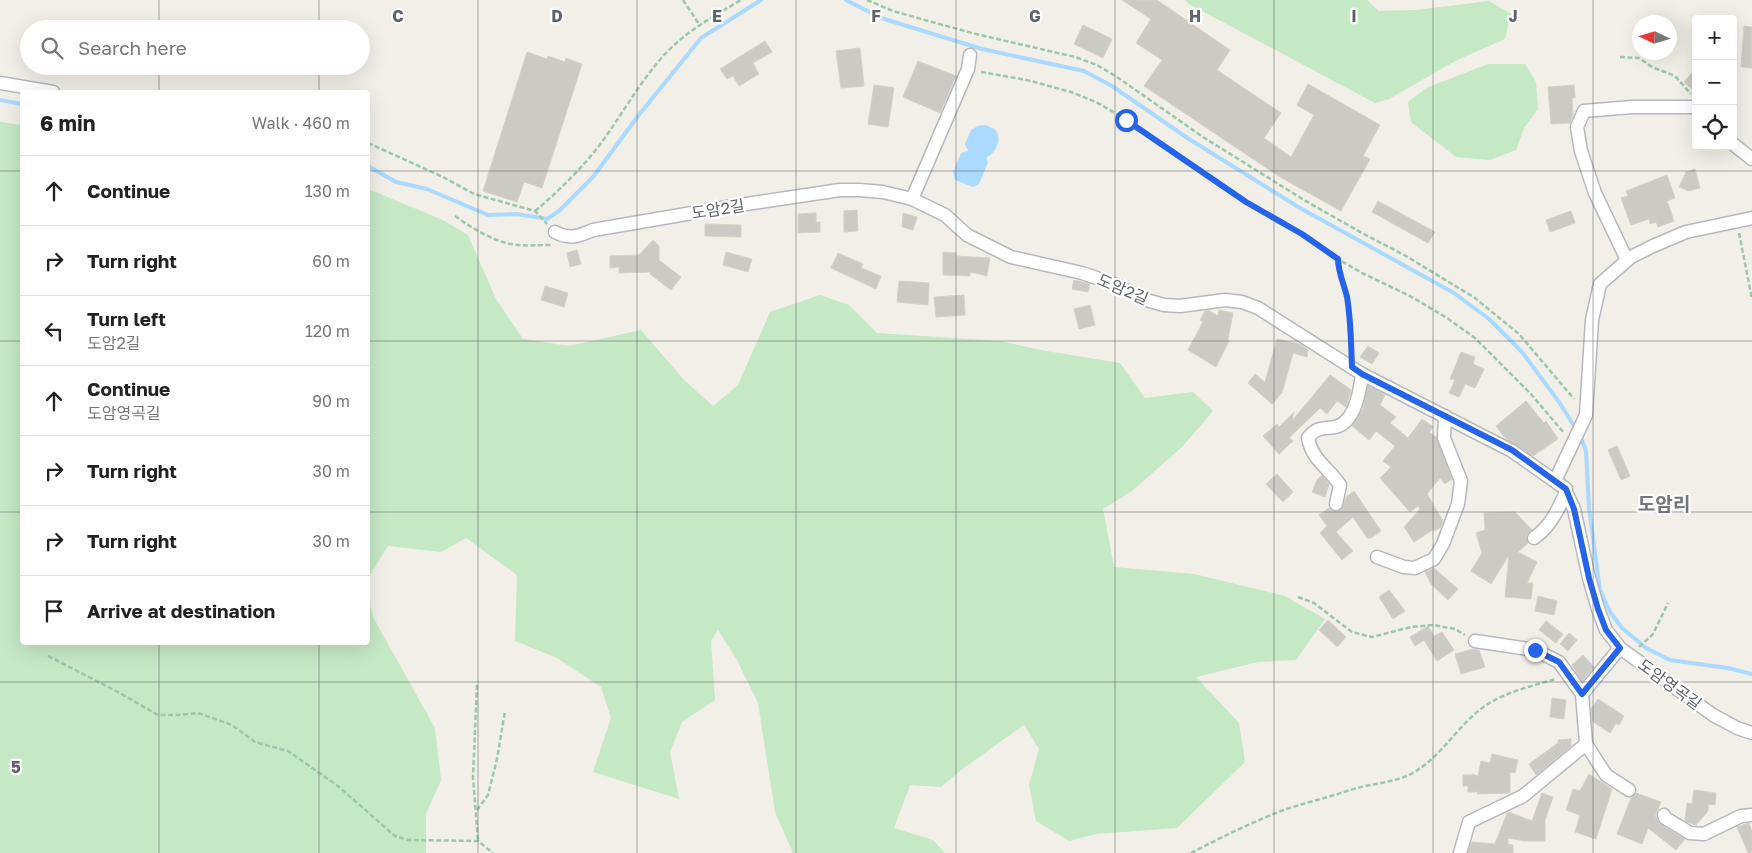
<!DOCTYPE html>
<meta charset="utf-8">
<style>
:root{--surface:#fff;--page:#f6f6f6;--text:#222;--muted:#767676;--line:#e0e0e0}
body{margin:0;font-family:"Golos Text","Noto Sans KR",sans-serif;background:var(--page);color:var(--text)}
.controls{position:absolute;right:15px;top:15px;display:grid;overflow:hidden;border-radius:5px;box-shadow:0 5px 20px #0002}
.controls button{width:45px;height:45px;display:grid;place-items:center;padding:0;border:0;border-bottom:1px solid var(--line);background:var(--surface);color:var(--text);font:25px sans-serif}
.compass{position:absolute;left:1632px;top:15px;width:45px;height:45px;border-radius:50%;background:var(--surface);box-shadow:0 5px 20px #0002;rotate:274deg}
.stop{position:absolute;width:15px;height:15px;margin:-11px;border:4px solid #2563eb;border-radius:50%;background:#fff}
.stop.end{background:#2563eb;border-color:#fff;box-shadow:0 1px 5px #0008}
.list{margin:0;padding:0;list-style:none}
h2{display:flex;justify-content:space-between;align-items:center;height:65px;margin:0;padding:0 20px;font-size:21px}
h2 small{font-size:16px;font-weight:400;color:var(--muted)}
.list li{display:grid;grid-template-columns:32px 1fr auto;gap:15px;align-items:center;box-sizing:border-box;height:70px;padding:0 20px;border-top:1px solid var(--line)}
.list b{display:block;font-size:19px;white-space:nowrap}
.list p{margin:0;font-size:16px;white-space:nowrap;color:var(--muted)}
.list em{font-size:16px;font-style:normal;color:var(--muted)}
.icon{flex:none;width:28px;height:28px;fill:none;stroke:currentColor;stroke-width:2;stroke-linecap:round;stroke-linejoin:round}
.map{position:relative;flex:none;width:1752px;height:853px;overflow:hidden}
.search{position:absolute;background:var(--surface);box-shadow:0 5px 20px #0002;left:20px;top:20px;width:350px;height:55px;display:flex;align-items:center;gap:12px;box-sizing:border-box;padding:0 18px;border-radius:28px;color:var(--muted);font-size:19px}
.panel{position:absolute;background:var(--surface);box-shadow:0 5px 20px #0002;left:20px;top:90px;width:350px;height:555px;border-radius:5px}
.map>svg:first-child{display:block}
.green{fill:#c5e8c5}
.water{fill:#aadaff}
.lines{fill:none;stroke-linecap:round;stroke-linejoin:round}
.stream{stroke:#aadaff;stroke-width:4}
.building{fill:#cccac5;stroke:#d6d1c6}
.minor-casing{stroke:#b5b8bc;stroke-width:15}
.path{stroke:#9cc7a9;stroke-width:2.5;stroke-dasharray:5 2.5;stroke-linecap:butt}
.minor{stroke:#fff;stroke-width:12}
.route{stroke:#2563eb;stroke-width:6}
.grid{fill:none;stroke:#5f6368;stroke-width:1;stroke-opacity:0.55}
.labels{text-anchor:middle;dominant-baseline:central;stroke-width:4.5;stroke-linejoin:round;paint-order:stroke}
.street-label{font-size:16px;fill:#5f6368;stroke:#fff}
.quarter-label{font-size:19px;font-weight:bold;fill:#70757a;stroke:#fff}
.grid-label{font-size:16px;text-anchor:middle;font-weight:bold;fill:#5f6368;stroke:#fff;stroke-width:4.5;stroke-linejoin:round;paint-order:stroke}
</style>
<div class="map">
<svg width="1752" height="853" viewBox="0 0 1752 853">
<rect width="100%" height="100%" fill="#f1efe8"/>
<g class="green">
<polygon points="1185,0 1367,0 1379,11 1415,10 1489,1 1511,14 1505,39 1457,60 1389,99 1375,103 1189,4"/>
<polygon points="1488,64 1525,64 1536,82 1538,109 1524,128 1516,150 1490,160 1456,157 1411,122 1408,102 1426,88"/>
<polygon points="0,122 22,125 22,642 368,642 368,599 374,619 435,728 441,780 426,814 426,853 0,853"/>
<polygon points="368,189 443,220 468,235 496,299 523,339 569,346 641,330 684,380 713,406 738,385 770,312 820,295 849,305 877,333 1000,341 1040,350 1120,363 1145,398 1193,392 1213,411 1182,447 1132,491 1103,509 1114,567 1194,574 1285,596 1325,619 1296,660 1258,662 1196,677 1239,723 1245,762 1177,828 1096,834 1069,841 1036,821 1029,785 1039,749 1024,725 961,770 941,787 910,785 894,828 933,840 945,853 793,853 775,812 758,703 737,660 718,630 711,641 715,700 682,722 670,752 679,799 593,772 611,718 601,687 557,658 515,641 517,575 466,538 441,552 388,546 368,578"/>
</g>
<path class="water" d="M 986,125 C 989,127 994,128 996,131 C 1003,141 994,154 986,158 L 988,162 L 979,184 L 973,187 L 955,180 L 953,172 L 961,153 L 968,151 L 965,144 L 971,130 L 978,126 Z"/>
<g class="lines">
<g class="stream">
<polyline points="846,0 881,18 982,49 1084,71 1112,86 1189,139 1300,208 1454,293 1489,319 1522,352 1559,402 1576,429"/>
<polyline points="0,100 22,104"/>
<polyline points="368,166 396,182 427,189 488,215 517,214 547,219 559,211 593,177 638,116 701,38 761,0"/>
<polyline points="1580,435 1586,451 1589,508 1600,590 1610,612 1622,628 1646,648 1670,660 1728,668 1752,674"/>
</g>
</g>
<g class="building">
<polygon points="1122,0 1157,0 1230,50 1217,70 1281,113 1264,138 1291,157 1314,115 1297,105 1308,84 1380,125 1363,156 1370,159 1341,211 1280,177 1144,86 1162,60 1136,43 1151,19"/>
<polygon points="1083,25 1112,39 1103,58 1074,44"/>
<polygon points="1744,26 1752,27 1752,68 1741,67"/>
<polygon points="765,41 772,52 753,63 759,74 739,86 733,76 727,79 720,69"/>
<polygon points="860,48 864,86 841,88 836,51"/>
<polygon points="527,52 547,59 548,56 565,62 566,58 582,64 542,188 524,182 517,202 483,191"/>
<polygon points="918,61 956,76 940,113 903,97"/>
<polygon points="1696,68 1696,93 1684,82"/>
<polygon points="874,85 894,88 888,127 868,124"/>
<polygon points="1574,85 1575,98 1572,98 1573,115 1570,123 1551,124 1548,87"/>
<polygon points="1695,169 1700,188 1689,191 1679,187 1686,172"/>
<polygon points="1667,175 1675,198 1667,201 1674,221 1658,227 1656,222 1650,224 1649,219 1631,225 1621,198 1628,196 1626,191"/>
<polygon points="1378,201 1435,232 1428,243 1372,212"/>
<polygon points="857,210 858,231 844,232 844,211"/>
<polygon points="1571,211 1575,223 1550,232 1546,220"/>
<polygon points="816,213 816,222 820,222 820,232 798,233 798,214"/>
<polygon points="903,213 917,217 913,230 902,227"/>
<polygon points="705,224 741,225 741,237 705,236"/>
<polygon points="653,240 659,246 659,260 681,277 671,290 650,274 650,272 619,273 619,267 610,268 610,256 639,255"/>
<polygon points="577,250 581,264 570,267 567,253"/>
<polygon points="726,252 752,259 748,272 723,265"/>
<polygon points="943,252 956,253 956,256 990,258 987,276 970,272 970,276 943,275"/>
<polygon points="838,253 863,264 861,268 881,276 876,289 831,268"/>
<polygon points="1074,280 1090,284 1088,292 1072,289"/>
<polygon points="899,281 929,283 928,305 897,302"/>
<polygon points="545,286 568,293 564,307 541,300"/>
<polygon points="964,295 965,315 936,317 934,297"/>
<polygon points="1090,305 1095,325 1079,329 1074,309"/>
<polygon points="1208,310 1218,316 1219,310 1233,313 1228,339 1229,341 1216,367 1188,350 1203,322 1200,320 1205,311"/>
<polygon points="1277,339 1300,344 1308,350 1307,357 1293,353 1282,393 1272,404 1248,383 1255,374 1265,382"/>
<polygon points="1368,346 1379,353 1372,364 1360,357"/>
<polygon points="1461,352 1475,357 1473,364 1484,369 1475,388 1465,384 1459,397 1449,393 1455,380 1450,379"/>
<polygon points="1330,375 1351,390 1346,407 1337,401 1327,414 1320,408 1289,438 1293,441 1279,454 1263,436 1277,424 1279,427 1294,412 1292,421"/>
<polygon points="1368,386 1385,395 1380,405 1396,417 1390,423 1408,438 1422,419 1433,427 1429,432 1436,437 1452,479 1445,484 1440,478 1427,494 1443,521 1441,527 1434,531 1434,529 1414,542 1404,527 1420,509 1418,506 1410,512 1380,478 1391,467 1383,461 1395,446 1376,431 1369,440 1352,426 1363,409"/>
<polygon points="1526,401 1544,423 1546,421 1558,439 1533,456 1505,438 1496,426"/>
<polygon points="1617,446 1630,476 1621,480 1608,450"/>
<polygon points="1277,474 1293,492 1283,502 1266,484"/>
<polygon points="1322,475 1329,484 1325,497 1312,492 1317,480"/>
<polygon points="1354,491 1381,531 1371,538 1367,538 1353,517 1336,532 1353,551 1342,560 1320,533 1327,526 1319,515 1329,508 1335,512 1342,510 1346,497"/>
<polygon points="1515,512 1532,530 1526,535 1528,543 1518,552 1537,562 1527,583 1533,583 1531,599 1505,597 1509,555 1491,584 1471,571 1482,553 1476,533 1485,530 1484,513"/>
<polygon points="1434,568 1458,589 1448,600 1431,584 1425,572"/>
<polygon points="1389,590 1405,611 1393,619 1379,597"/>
<polygon points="1538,596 1557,601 1554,615 1535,611"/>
<polygon points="1328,620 1346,637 1337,647 1319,630"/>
<polygon points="1546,621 1563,634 1556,643 1539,630"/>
<polygon points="1428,626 1434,636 1442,632 1454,650 1437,661 1424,640 1415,646 1410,637"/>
<polygon points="1569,633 1577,640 1568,651 1560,644"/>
<polygon points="1473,649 1479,650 1485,667 1461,674 1455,654"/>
<polygon points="1583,655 1594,667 1582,681 1572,665"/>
<polygon points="1552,698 1566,700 1564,719 1550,717"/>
<polygon points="1598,699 1624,716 1619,725 1616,723 1610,733 1592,721 1591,709"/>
<polygon points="1571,739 1571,746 1536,775 1529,764 1558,743 1558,740"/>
<polygon points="1492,754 1518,760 1515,773 1510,772 1510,793 1477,794 1478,792 1468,792 1468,786 1463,786 1463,775 1472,775 1472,774 1478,776 1481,761 1490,763"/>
<polygon points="1589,774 1612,789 1596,839 1575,832 1580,815 1566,810 1573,789 1580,791"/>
<polygon points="1694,790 1716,793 1715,805 1708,804 1708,811 1696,825 1685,821 1687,803 1692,804"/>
<polygon points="1542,793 1553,797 1545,820 1545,841 1524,841 1508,838 1508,844 1513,845 1513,853 1468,853 1472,842 1495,844 1507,813 1509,812 1532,821"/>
<polygon points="1636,793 1661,802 1655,816 1658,821 1661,825 1685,839 1676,850 1648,828 1642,844 1617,834 1631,798"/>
<polygon points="1749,823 1752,832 1752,853 1748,853 1737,827"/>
</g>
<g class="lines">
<defs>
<g id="minor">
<polyline points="0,83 53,92"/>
<polyline points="1733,144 1752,159"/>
<polyline points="912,199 968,69 970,55"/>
<path d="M 555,232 C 570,240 579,236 593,230 L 733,206 L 840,190 L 859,190 L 883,192 L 912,199 L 945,215 L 967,235 L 1011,257 L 1082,273 L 1114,284 L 1146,300 L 1164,305 L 1180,306 L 1225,300 L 1242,302 L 1258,308 L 1362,374 L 1512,451 L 1566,489 L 1566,492 L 1574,509 L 1589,578 L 1598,609 L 1606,630 L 1620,648 L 1713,715 L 1737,728 L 1752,733"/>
<polyline points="1627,260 1595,193 1581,151 1577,127 1584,111 1632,107 1696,107"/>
<polyline points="1555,481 1586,415 1592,320 1600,284 1631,257 1653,246 1686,232 1752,218"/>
<path d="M 1336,504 L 1340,485 C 1328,467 1312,460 1308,438 C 1316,427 1322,429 1335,427 C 1355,423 1360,391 1362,374"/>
<path d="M 1534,538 C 1550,527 1558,510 1566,492"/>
<polyline points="1377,557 1404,567 1415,568 1434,559 1443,544 1458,504 1461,481 1444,438 1445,416"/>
<polyline points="1475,641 1535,650 1559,662 1582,694 1586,744 1606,775 1629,790"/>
<polyline points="1582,694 1620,648"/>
<polyline points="1664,815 1665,818 1690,833 1704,834 1741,816 1752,815"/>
<polyline points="1460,853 1469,822 1523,796 1586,744"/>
</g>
</defs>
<use href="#minor" class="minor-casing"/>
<g class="path">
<polyline points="683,0 699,24"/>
<polyline points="867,0 893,11 932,22 976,34 1075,57 1097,65 1117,77 1203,137 1304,200 1362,233 1406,256 1475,298 1519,334 1574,399"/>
<polyline points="1620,57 1639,58 1652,67 1675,76 1691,94"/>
<polyline points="981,72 1027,80 1071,92 1096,102 1127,120 1246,202 1302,234 1338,259 1362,273 1410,296 1447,318 1475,338 1530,393 1564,433"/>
<polyline points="368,143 443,177 474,194 535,211 547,224"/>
<path d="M 535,211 C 558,192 580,170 599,146 C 622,115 640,81 666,53 C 688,30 714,16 741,0"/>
<path d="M 455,216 C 469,226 486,237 503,242 C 518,247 535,245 551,245"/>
<polyline points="1739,233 1752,299"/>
<polyline points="1338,260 1338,266 1346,296 1351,353"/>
<polyline points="1298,597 1314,603 1352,632 1372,637 1411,627 1433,625 1455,629 1465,635"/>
<polyline points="1639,647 1653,634 1668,603"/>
<polyline points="48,656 118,692 158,715 179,715 198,713 232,725 255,742 288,751 338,786 395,836 408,840 478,841 493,853"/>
<polyline points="477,685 473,777 478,841"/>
<polyline points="477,810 488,795 497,759 505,711"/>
<path d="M 1191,853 C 1220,838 1250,823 1281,811 C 1303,803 1327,798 1350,790 C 1369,784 1391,783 1409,775 C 1441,759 1456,726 1485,706 C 1505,692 1532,686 1556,679"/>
</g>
<use href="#minor" class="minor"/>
</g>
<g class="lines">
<path class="route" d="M 1126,120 L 1246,202 L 1302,234 L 1338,259 C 1338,272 1344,284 1347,297 C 1351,320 1351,344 1352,367 L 1362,374 L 1512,450 L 1566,489 L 1574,509 L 1589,578 L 1598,609 L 1606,630 L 1620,648 L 1582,694 L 1559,662 L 1535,650"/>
</g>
<path class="grid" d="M 159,0 L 159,29M 319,0 L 319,29M 478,0 L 478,853M 637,0 L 637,853M 796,0 L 796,853M 956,0 L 956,853M 1115,0 L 1115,853M 1274,0 L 1274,853M 1433,0 L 1433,853M 1593,0 L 1593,853M 159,66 L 159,92M 319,66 L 319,92M 0,171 L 22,171M 368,171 L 1752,171M 0,341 L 22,341M 368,341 L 1752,341M 0,512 L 22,512M 368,512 L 1752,512M 159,642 L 159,853M 319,642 L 319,853M 0,682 L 1752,682"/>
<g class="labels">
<g class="street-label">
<text transform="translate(718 209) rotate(-9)">도암2길</text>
<text transform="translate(1123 289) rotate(23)">도암2길</text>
<text transform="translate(1670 684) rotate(36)">도암영곡길</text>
</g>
<g class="quarter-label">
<text x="1664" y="503">도암리</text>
</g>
</g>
<g class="grid-label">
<text x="398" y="22">C</text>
<text x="557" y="22">D</text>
<text x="717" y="22">E</text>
<text x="876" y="22">F</text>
<text x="1035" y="22">G</text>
<text x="1195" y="22">H</text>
<text x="1354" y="22">I</text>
<text x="1513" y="22">J</text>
<text x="16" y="773">5</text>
</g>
</svg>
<div class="controls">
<button>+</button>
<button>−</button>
<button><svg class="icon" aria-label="locate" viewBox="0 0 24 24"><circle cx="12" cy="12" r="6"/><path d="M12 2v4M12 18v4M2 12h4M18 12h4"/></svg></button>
</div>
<svg class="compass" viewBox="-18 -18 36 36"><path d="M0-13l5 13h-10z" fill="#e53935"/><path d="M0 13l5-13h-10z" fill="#767676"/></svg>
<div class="stop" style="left:1126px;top:120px"></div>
<div class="stop end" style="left:1535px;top:650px"></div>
<div class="search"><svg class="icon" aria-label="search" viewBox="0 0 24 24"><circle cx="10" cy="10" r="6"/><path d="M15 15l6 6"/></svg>Search here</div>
<section class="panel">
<h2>6 min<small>Walk · 460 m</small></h2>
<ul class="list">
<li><svg class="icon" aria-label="ahead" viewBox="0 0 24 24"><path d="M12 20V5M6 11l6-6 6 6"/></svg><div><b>Continue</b></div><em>130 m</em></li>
<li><svg class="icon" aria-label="right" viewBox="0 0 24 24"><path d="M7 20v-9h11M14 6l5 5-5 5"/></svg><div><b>Turn right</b></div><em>60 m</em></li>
<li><svg class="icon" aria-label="left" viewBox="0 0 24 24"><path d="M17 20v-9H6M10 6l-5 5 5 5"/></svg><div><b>Turn left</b><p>도암2길</p></div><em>120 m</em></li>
<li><svg class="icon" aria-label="ahead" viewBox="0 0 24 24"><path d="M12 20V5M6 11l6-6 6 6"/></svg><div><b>Continue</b><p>도암영곡길</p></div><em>90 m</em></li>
<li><svg class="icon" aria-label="right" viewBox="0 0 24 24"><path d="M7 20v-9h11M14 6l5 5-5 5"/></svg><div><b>Turn right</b></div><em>30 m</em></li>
<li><svg class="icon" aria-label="right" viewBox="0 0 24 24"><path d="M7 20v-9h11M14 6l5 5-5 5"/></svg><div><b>Turn right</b></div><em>30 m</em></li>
<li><svg class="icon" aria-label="arrive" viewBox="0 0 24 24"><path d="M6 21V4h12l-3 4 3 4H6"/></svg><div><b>Arrive at destination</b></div></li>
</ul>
</section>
</div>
